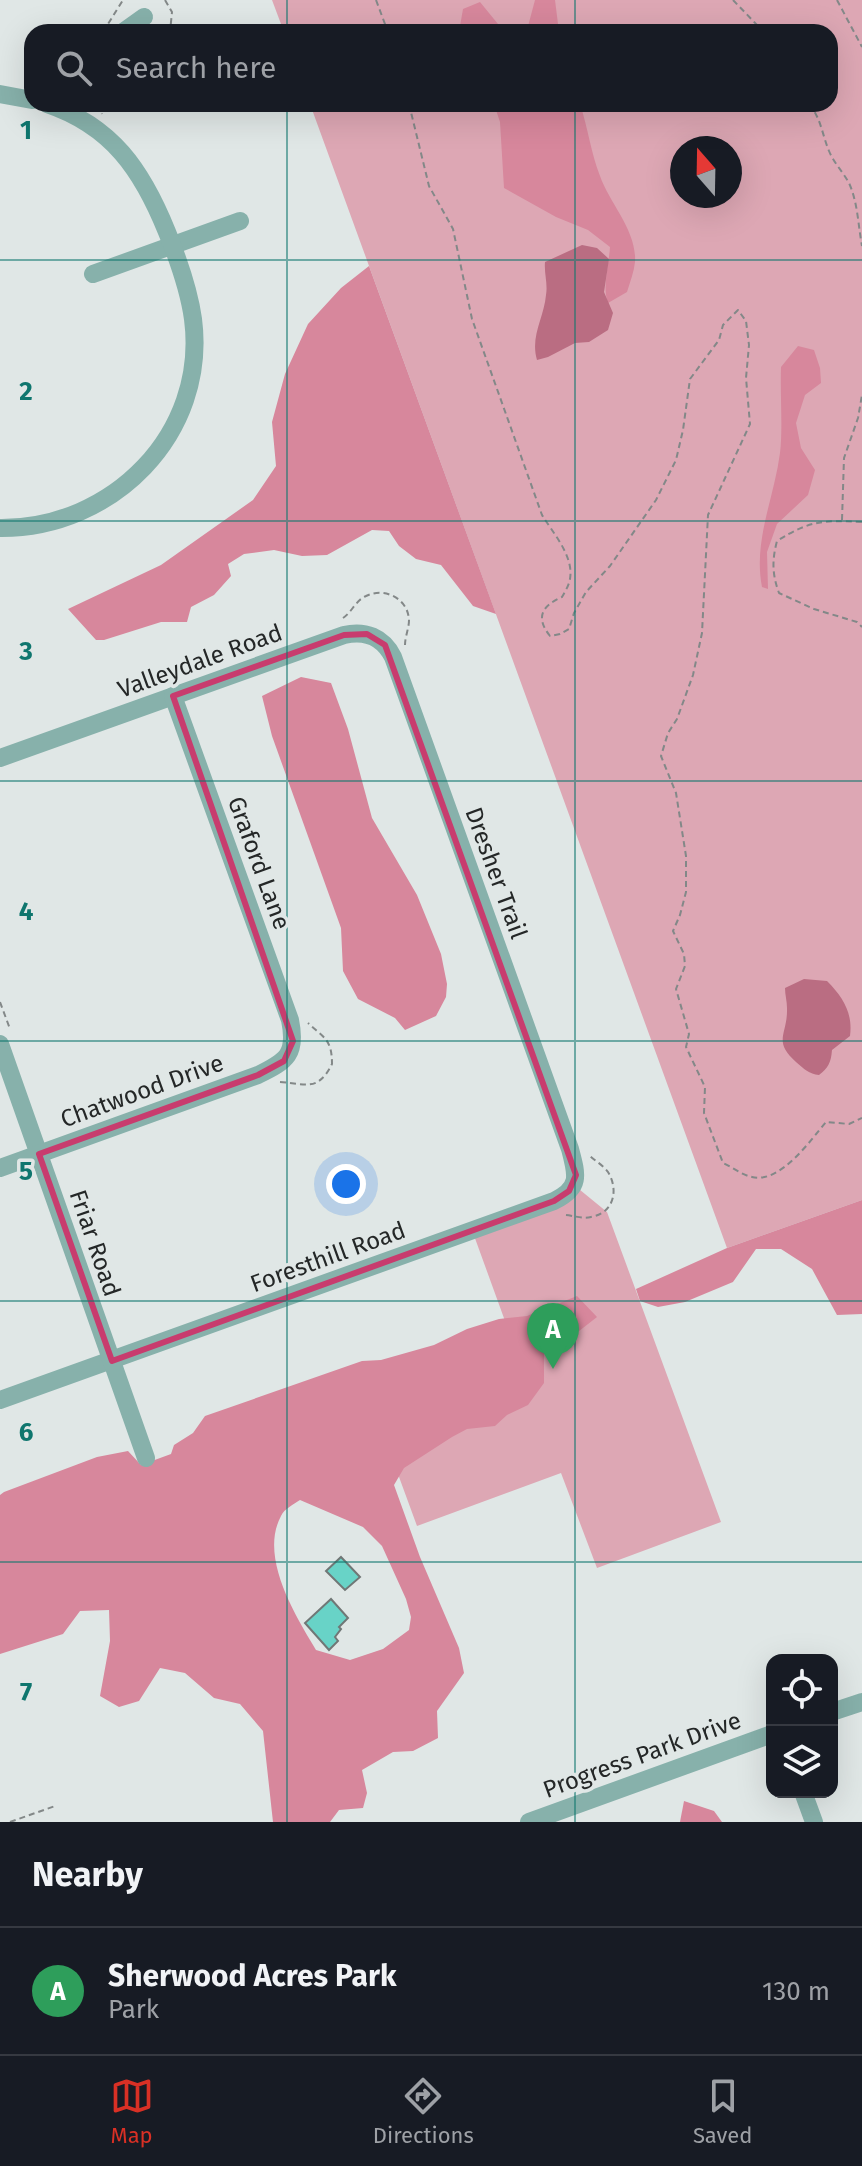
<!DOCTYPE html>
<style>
:root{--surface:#171b24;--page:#20242c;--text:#f1f3f6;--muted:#9ea1a6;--line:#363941;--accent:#d93025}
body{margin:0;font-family:"Fira Sans",sans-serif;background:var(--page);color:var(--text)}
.controls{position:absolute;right:24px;bottom:24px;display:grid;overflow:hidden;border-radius:16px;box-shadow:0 8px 32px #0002}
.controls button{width:72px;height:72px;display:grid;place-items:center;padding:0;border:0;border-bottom:2px solid var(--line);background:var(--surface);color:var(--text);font:40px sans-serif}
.compass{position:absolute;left:670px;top:136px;width:72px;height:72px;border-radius:50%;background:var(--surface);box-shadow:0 8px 32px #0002;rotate:340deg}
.you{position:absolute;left:346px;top:1184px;width:28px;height:28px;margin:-20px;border:6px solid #fff;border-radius:50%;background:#1a73e8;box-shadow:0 0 0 12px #1a73e833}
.badge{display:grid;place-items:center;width:52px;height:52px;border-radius:50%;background:var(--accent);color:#fff;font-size:26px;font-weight:700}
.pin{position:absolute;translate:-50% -66px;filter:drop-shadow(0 2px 4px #0008)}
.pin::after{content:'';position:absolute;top:42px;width:28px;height:24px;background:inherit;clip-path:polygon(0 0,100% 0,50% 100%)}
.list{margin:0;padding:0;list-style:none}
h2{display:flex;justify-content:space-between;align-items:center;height:104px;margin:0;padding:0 32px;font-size:34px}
h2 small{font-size:26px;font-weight:400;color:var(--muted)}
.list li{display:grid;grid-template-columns:52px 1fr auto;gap:24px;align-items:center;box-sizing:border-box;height:128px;padding:0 32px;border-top:2px solid var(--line)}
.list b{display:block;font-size:30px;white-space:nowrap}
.list p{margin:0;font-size:26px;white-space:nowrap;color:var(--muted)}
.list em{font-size:26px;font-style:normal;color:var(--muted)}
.icon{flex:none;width:44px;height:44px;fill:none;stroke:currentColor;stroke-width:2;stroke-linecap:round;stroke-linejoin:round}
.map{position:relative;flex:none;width:862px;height:1822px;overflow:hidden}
.search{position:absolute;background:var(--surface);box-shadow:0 8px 32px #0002;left:24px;right:24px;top:24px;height:88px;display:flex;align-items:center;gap:20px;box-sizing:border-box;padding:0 28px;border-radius:24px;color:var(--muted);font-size:30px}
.sheet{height:232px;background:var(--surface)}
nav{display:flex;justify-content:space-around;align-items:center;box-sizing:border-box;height:112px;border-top:2px solid var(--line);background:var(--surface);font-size:22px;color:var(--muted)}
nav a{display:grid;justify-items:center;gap:4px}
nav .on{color:var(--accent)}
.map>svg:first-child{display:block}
.green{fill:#dda7b4;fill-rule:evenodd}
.forest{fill:#d7879c;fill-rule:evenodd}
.water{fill:#ba6d82}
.building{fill:#68d3c7;stroke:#707776;stroke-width:2}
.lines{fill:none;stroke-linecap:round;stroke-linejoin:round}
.path{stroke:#838888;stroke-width:2;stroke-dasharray:6 4;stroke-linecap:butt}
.minor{stroke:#87b1ab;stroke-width:18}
.marked{fill:none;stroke:#c83c6e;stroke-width:6;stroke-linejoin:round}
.grid{fill:none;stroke:#0f766e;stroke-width:2;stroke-opacity:0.55}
.labels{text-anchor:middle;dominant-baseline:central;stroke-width:7;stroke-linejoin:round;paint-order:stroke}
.street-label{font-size:24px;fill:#242727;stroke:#e0e7e6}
.grid-label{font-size:26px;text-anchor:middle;font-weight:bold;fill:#0f766e;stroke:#e0e7e6;stroke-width:7;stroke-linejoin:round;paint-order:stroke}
</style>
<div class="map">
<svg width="862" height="1822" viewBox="0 0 862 1822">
<rect width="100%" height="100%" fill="#e0e7e6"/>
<g class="green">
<path d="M 272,0 L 862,0 L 862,1200 L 727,1248 L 310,104 L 830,104 L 830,32 L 284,32 ZM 682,148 L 730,148 L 730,196 L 682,196 Z"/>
<polygon points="574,1185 607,1212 721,1522 597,1568 561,1473 417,1526 369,1395 513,1343 472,1230"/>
</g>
<g class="forest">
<polygon points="535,0 555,0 559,32 459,32 463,9 480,2 498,24 527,30"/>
<path d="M 494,104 L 580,104 C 588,128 591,153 600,176 C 610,204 637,231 635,262 C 634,272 630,282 627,292 L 608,303 C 602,288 609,264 610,247 L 588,230 L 556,217 L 504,188 L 500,122 Z"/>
<polygon points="369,266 496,614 473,606 441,565 416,559 399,546 389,531 372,530 327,555 302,556 274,550 244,554 228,564 231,576 214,595 191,607 187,622 161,622 104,640 96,640 68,609 161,565 253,500 276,466 272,422 285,374 308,324 341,288"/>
<path d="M 798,346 L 814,350 L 820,368 L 821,383 L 805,395 L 796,423 L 801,448 L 815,470 L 808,495 L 777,524 L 767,552 L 768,589 L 762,587 C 753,541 774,499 780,453 C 783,428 780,394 781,367 Z"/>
<polygon points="301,677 331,683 348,729 372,818 417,895 441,954 447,984 446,997 436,1016 405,1030 395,1018 358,999 343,971 341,928 272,736 262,696"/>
<polygon points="862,1200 862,1314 837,1315 812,1269 781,1249 756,1249 733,1282 685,1302 658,1307 640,1301 636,1289 727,1248"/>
<path d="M 577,1296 L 597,1317 L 565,1342 L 544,1353 L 544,1383 L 528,1405 L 507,1415 L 495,1426 L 467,1429 L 452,1437 L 404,1468 L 394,1485 L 420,1557 L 459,1648 L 464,1673 L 437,1711 L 438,1738 L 413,1751 L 393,1752 L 362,1770 L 367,1793 L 363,1808 L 339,1810 L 330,1822 L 273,1822 L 263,1731 L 240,1704 L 214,1698 L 185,1673 L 160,1668 L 139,1701 L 119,1707 L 100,1696 L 110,1641 L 109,1610 L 80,1611 L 63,1634 L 0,1654 L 0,1495 L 4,1492 L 97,1457 L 128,1451 L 141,1465 L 171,1454 L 174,1445 L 193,1433 L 205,1416 L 362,1361 L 381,1360 L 434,1345 L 467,1329 L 499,1319 L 527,1316 ZM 300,1500 L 363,1527 L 382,1546 L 406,1599 L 411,1617 L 409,1630 L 383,1649 L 350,1660 L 316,1650 C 295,1615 259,1557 281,1516 C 284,1509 294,1504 300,1500 Z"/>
<polygon points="684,1801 714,1811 722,1822 680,1822"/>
</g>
<g class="water">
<path d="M 582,245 L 597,248 L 609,259 L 604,292 L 613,313 L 608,330 L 589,342 L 575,343 L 548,357 L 537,360 C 530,336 544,318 546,295 C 548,284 544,274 545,262 Z"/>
<path d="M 804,979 L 827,981 C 843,997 853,1013 850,1036 L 832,1050 C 831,1063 828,1068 819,1075 C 809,1074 804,1069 796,1062 C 772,1041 788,1034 787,1008 C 787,1001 785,995 785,988 Z"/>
</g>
<g class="building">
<polygon points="341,1557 360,1577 345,1590 326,1571"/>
<polygon points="331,1599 348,1618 339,1627 341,1629 335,1637 338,1641 329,1650 305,1623"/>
</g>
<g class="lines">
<g class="path">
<polyline points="165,0 172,12 170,32"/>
<polyline points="376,0 388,32"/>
<polyline points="733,0 758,26 762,32"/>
<polyline points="837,0 862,47"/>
<polyline points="103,32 123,0"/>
<polyline points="99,104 102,114"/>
<path d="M 409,104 L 429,186 L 453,229 L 472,319 L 542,515 C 553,533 574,556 570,579 C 569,585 565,592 562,597 C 542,606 535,617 550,636 L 560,634 L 569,629 L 574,613 L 586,592 L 610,566 L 656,500 L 676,460 L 683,430 L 690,379 L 719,340 L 723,325 L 738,310 L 746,321 L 749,345 L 746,378 L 750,424 L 708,515 L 702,633 L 693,675 L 677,719 L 668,733 L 661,756 L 676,793 L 686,856 L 686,892 L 680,915 L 673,931 L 684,954 L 685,966 L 676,989 L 689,1034 L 686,1047 L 705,1087 L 704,1113 L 723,1163 C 732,1167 742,1175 752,1177 C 780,1184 810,1141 826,1122 L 849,1124 L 862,1118"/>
<path d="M 809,104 C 821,118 822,134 829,151 C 834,163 843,172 849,183 C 858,203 858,225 862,246"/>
<polyline points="842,520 844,458 858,418 862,395"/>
<path d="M 862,522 C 824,520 810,520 777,541 C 772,560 772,574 779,593 L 814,609 L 857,622 L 862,627"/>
<path d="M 343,618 C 352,612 356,600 366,596 C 384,587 408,598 409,620 C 409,628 405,637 405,645"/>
<polyline points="0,1002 10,1029"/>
<path d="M 280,1082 C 306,1084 318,1092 332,1064 C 332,1039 324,1038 308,1023"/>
<path d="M 566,1215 C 575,1216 583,1219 591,1217 C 614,1213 619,1190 608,1172 C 603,1165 595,1161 589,1155"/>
<polyline points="10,1822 55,1806"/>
</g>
<g class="minor">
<polyline points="123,32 144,17"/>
<polyline points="0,94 32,100"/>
<polyline points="93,274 240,221"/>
<path d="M 0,528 C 112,529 208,434 193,319 C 189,290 178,259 167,232 C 142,170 112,126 47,104"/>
<path d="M 0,758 L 344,635 C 365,630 383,637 393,657 L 570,1149 C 577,1175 581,1188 554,1201 L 0,1400"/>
<polyline points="0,1044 146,1458"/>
<path d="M 0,1168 L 258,1075 C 287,1061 297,1054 290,1020 L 173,696"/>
<polyline points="832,1712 862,1702"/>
<polyline points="803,1792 814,1822"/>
<polyline points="529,1822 772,1734"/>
</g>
</g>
<path class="marked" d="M 367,634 L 385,645 L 576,1175 L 569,1191 L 554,1201 L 112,1361 L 39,1154 L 258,1075 L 284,1061 L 293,1041 L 173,696 L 344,635 Z"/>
<path class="grid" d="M 287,0 L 287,32M 575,0 L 575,32M 287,104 L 287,1822M 575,104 L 575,1822M 0,260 L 862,260M 0,521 L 862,521M 0,781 L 862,781M 0,1041 L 862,1041M 0,1301 L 862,1301M 0,1562 L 862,1562"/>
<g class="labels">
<g class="street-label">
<text transform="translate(200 661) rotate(-20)">Valleydale Road</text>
<text transform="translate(259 863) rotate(70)">Graford Lane</text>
<text transform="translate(496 873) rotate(70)">Dresher Trail</text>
<text transform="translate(142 1091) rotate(-20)">Chatwood Drive</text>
<text transform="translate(95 1243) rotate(71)">Friar Road</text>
<text transform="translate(328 1257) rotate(-20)">Foresthill Road</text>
<text transform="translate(642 1755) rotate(-20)">Progress Park Drive</text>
</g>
</g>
<g class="grid-label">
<text x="26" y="139">1</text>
<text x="26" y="400">2</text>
<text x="26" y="660">3</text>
<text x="26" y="920">4</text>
<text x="26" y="1180">5</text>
<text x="26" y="1441">6</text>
<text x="26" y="1701">7</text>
</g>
</svg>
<div class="controls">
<button><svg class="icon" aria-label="locate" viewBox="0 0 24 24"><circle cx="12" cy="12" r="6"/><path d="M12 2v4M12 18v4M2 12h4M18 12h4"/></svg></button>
<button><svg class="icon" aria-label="layers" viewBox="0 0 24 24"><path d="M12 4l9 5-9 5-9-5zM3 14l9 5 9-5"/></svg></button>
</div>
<svg class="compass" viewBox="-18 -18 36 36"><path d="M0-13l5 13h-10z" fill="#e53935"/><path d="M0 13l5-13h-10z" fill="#9ea1a6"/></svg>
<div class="you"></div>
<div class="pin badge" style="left:553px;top:1369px;background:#2e9e5b">A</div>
<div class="search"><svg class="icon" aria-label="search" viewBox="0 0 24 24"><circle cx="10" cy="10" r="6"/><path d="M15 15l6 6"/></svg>Search here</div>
</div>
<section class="sheet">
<h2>Nearby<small></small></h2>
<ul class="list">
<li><span class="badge" style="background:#2e9e5b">A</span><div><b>Sherwood Acres Park</b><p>Park</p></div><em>130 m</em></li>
</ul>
</section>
<nav>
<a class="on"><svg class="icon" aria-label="map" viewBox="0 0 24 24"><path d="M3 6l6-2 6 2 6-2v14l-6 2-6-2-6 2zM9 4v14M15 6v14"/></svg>Map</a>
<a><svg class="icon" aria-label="directions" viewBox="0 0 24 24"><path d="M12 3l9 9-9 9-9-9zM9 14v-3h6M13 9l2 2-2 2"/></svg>Directions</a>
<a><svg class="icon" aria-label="saved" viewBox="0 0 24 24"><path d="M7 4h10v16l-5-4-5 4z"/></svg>Saved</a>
</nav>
